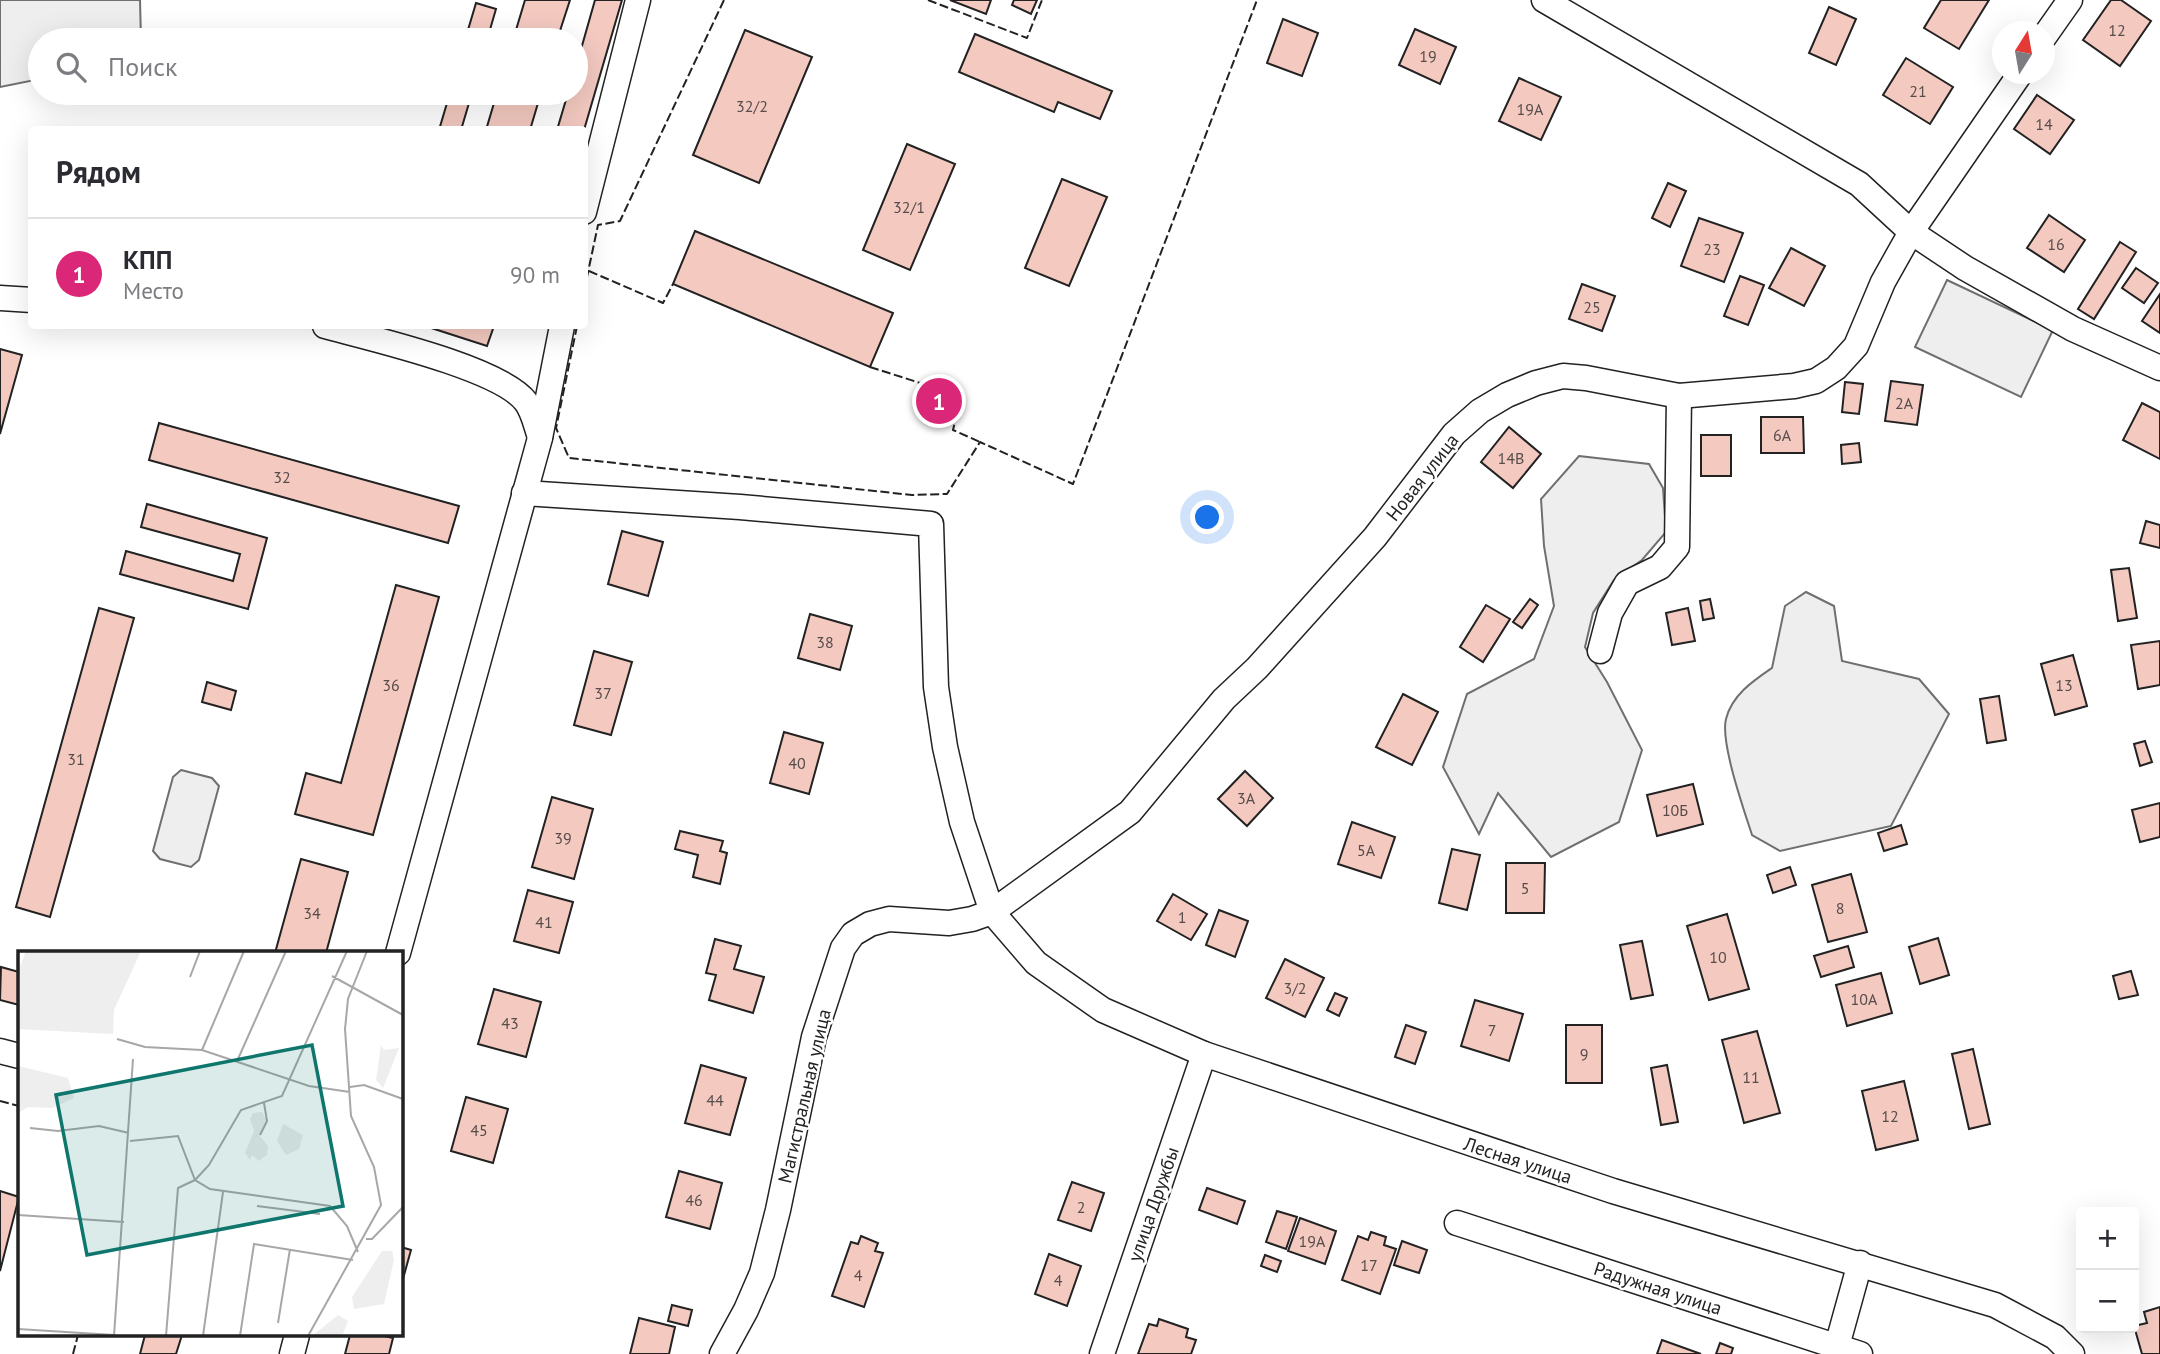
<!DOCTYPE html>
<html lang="ru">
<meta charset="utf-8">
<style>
:root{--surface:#fff;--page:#f7f7f7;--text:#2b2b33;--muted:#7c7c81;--line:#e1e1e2;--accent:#db2777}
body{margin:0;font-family:"PT Sans",sans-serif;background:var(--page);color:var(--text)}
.controls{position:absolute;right:21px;bottom:21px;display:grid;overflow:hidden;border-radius:7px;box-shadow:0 7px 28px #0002}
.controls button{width:63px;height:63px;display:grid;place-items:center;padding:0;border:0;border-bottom:2px solid var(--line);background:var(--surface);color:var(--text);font:35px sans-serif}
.compass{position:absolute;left:1992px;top:21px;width:63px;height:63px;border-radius:50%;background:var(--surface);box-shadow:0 7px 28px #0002;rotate:11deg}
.you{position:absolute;left:1208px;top:518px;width:24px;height:24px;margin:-18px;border:5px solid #fff;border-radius:50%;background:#1a73e8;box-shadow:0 0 0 10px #1a73e833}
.badge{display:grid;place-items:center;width:46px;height:46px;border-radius:50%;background:var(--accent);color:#fff;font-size:23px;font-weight:700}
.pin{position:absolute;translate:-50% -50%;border:4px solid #fff;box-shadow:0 2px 7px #0006}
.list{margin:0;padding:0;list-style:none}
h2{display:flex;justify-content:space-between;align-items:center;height:91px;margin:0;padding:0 28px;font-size:30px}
h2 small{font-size:23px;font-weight:400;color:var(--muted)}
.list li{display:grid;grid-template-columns:46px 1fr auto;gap:21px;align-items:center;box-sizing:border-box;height:112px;padding:0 28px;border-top:2px solid var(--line)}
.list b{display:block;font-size:26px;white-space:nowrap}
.list p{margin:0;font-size:23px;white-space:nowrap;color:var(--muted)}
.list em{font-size:23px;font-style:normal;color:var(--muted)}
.icon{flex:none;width:38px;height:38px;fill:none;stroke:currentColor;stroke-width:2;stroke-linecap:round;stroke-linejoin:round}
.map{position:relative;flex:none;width:2160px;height:1354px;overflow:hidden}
.search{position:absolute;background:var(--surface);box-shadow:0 7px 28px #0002;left:28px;top:28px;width:560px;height:77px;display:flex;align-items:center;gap:18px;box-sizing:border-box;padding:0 24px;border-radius:38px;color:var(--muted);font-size:26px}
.panel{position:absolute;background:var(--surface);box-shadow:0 7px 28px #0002;left:28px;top:126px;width:560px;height:203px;border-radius:7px}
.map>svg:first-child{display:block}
.green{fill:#eee;stroke:#6f6f6f;stroke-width:2}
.building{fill:#f3c9c0;stroke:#222;stroke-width:2}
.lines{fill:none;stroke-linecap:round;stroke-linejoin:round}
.minor-casing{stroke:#222;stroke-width:27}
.minor{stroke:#fff;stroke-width:24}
.fence{stroke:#222;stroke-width:2;stroke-dasharray:9 3.5;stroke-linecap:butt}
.labels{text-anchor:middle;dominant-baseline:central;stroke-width:5;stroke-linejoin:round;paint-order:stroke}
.number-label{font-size:16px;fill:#564c4a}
.street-label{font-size:19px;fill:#222;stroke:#fff}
.inset-road{fill:none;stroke:#a7a7a7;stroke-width:2}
.view{fill:#0f766e;fill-opacity:0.15;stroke:#0f766e;stroke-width:3.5}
.inset-edge{fill:none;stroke:#222;stroke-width:3.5}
</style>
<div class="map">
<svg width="2160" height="1354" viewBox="0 0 2160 1354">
<rect width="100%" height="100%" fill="#fff"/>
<g class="green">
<polygon points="0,0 140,0 141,40 40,40 40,79 0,87"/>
<polygon points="1947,280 2053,330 2021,397 1915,347"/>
<polygon points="1579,456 1649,464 1663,488 1666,532 1642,560 1614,580 1593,613 1585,647 1607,682 1642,750 1619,822 1551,857 1498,793 1479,834 1443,767 1467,694 1534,659 1554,606 1544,546 1541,499"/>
<path d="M 1806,592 L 1834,606 L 1842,661 L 1919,679 L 1949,714 L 1891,826 L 1780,851 L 1752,835 C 1744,810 1720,742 1726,719 C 1732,695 1753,681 1772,668 L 1785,606 Z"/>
<polygon points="181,770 212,778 219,786 199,860 191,867 160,859 153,851 173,777"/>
</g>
<g class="building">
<polygon points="525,0 570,0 557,40 513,40"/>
<polygon points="595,0 622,0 584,130 557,130 568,93 576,93 576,67"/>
<polygon points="950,0 991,0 986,14"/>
<polygon points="1014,0 1037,0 1031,14 1012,5"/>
<polygon points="1941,0 1989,0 1959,49 1924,28"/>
<polygon points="2111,0 2121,0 2151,21 2120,66 2083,40"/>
<polygon points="476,3 496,9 487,40 465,40"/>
<polygon points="1829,7 1856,19 1836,65 1809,53"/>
<polygon points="1283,19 1318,33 1302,76 1267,63"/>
<polygon points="1415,29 1456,47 1440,84 1399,65"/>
<polygon points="745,30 812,57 759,183 693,155"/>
<polygon points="975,34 1112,91 1100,119 1058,102 1054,112 959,72"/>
<polygon points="1906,58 1953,87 1930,124 1883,95"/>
<polygon points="1519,78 1561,97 1541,140 1499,121"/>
<polygon points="450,93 472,93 461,130 439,130"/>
<polygon points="497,93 541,93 530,130 486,130"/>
<polygon points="2037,95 2074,120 2050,154 2014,129"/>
<polygon points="907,144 955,164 910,270 863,250"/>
<polygon points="1062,179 1107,197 1069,286 1025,268"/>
<polygon points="1668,183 1686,191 1670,227 1652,218"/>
<polygon points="2049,215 2085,240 2064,272 2027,248"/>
<polygon points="1699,218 1743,233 1724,282 1681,266"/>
<polygon points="695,231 893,313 870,367 673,284"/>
<polygon points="2120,242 2136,252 2094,319 2078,309"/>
<polygon points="1791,248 1825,266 1804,306 1769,288"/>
<polygon points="2136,268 2158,283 2144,303 2122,288"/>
<polygon points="1740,276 1764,285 1748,325 1724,316"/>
<polygon points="1582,284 1615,296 1602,331 1569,319"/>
<polygon points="2160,294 2160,333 2142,321"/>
<polygon points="425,326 494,326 487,346"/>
<polygon points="0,349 22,355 0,434"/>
<polygon points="1891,381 1923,385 1917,425 1885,421"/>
<polygon points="1845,382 1863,384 1859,414 1842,412"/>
<polygon points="934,393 948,396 945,409 931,406"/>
<polygon points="2142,403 2160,412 2160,459 2123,440"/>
<polygon points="1761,417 1803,417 1804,453 1761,453"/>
<polygon points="159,423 459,506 448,543 149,460"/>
<polygon points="1509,427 1541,454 1513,488 1481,462"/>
<rect x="1701" y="435" width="30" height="41"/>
<polygon points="1859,443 1861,462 1842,464 1841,445"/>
<polygon points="147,504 267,538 248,609 120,574 126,551 233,581 240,554 141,527"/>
<polygon points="2146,521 2160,525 2160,548 2140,543"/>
<polygon points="622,531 663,542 648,596 608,584"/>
<polygon points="2129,568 2137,618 2118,621 2111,570"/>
<polygon points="396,585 439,597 373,835 295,814 306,773 341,783"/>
<polygon points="1530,599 1538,605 1522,628 1513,622"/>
<polygon points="1710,599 1714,618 1703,620 1700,601"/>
<polygon points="1486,605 1510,619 1483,662 1460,647"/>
<polygon points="99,608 134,618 50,917 16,907"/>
<polygon points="1688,608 1695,641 1672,645 1666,613"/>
<polygon points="810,614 852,626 840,670 798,658"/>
<polygon points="2160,641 2160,685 2138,689 2131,645"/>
<polygon points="594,651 632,662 611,735 574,725"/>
<polygon points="2073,655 2087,706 2055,715 2041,664"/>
<polygon points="207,682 236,691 231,710 202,702"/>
<polygon points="1403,694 1438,712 1412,765 1376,747"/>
<polygon points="1999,696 2006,740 1987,743 1980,699"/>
<polygon points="784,732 823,743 809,794 770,783"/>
<polygon points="2145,741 2152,762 2140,766 2134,744"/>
<polygon points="1245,771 1273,798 1247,826 1218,799"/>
<polygon points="1693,784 1703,824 1657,836 1647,795"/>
<polygon points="552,797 593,809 574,879 532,867"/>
<polygon points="2160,803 2160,837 2140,842 2132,810"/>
<polygon points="1352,822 1395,837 1381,878 1338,864"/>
<polygon points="1901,825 1907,844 1884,851 1878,833"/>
<polygon points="680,831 723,841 720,851 727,853 720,884 693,877 698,855 675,849"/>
<polygon points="1452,849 1480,855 1467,910 1439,903"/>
<polygon points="301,859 348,872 326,953 275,953"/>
<polygon points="1506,863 1545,863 1544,913 1506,913"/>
<polygon points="1790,867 1796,885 1773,893 1767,875"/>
<polygon points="1851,874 1867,932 1828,942 1812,885"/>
<polygon points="528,890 573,902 559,953 514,941"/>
<polygon points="1173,894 1207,914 1191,940 1157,921"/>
<polygon points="1219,910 1248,921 1235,957 1206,945"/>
<polygon points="1727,914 1749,989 1709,1000 1687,926"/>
<polygon points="1938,938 1949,975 1920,984 1909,947"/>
<polygon points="715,939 741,946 734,969 764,977 753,1013 709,1000 716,975 706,973"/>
<polygon points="1642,941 1653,995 1631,999 1620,945"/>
<polygon points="1848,946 1854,967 1821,977 1814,956"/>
<polygon points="1285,959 1324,978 1305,1017 1266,998"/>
<polygon points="1,967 19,972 19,1005 0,1000"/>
<polygon points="2131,971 2138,995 2119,999 2113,976"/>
<polygon points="1881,973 1892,1013 1847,1026 1836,985"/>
<polygon points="494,989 541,1002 526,1057 478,1044"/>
<polygon points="1335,993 1347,998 1339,1016 1327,1010"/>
<polygon points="1475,1000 1523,1014 1509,1061 1461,1046"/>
<polygon points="1406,1025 1426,1032 1415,1064 1395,1057"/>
<rect x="1566" y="1025" width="36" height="58"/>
<polygon points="1757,1031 1780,1113 1744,1123 1722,1040"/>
<polygon points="1973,1049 1990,1124 1969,1129 1952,1054"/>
<polygon points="701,1065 746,1078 730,1135 685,1123"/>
<polygon points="1667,1065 1678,1122 1661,1125 1651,1068"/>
<polygon points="1904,1081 1918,1140 1876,1150 1862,1091"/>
<polygon points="466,1097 508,1109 493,1163 451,1151"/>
<polygon points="679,1171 722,1183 710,1229 666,1217"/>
<polygon points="1072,1182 1104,1193 1091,1231 1058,1220"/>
<polygon points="1207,1188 1245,1201 1237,1224 1199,1210"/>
<polygon points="0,1191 19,1197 0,1271"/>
<polygon points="1277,1211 1297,1217 1286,1249 1266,1242"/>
<polygon points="1300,1218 1336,1231 1325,1264 1288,1251"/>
<polygon points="1371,1232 1386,1237 1384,1245 1396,1249 1380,1294 1342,1280 1358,1236 1368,1240"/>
<polygon points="861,1236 878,1243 875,1251 883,1253 864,1307 832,1296 851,1242 858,1244"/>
<polygon points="1402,1241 1427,1250 1419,1273 1394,1265"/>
<polygon points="401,1247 411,1250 401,1286"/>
<polygon points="1049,1254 1081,1266 1067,1306 1035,1294"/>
<polygon points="1265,1255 1281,1261 1277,1272 1261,1266"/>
<polygon points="672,1305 692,1310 688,1326 668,1321"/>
<polygon points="2160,1307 2160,1354 2142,1354 2134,1326 2147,1323 2144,1312"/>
<polygon points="639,1318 675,1327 669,1354 630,1354"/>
<polygon points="1159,1319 1188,1329 1186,1337 1196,1340 1191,1354 1138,1354 1149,1324 1157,1326"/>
<polygon points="145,1335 182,1335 176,1354 140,1354"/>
<polygon points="350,1335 380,1335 393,1338 389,1354 345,1354"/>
<polygon points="1662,1340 1701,1354 1657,1354"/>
<polygon points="1720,1343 1733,1348 1731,1354 1716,1354"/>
</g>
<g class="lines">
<defs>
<g id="minor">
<polyline points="1544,0 1859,184 1911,232 1965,268 2073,329 2160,368"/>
<polyline points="2044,37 2070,0"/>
<polyline points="584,212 638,0"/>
<polyline points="0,298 32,300"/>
<path d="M 325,326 C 369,338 501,368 526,402 C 533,411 536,426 540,437"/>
<polyline points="524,493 740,507 931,524 936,687 945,747 962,822 992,912 1036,963 1103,1010 1204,1054 1613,1191 1995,1305 2055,1337 2072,1354"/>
<polyline points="1600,651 1610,613 1627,583 1660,567 1677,547 1679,396"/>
<polyline points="398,953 540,438 562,326"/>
<polyline points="0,1051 19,1056"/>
<polyline points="1457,1223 1860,1354"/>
<polyline points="1837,1346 1860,1263"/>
<polyline points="292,1354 297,1335"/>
<polyline points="722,1354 746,1310 762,1273 778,1210 814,1037 843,948 853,934 870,924 889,919 949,923 972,919 992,912 1130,812 1224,699 1257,668 1375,537 1454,434 1480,411 1507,395 1536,383 1563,376 1586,378 1679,396 1794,386 1816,381 1836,368 1856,346 1883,282 1911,232 2020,74"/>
<polyline points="1102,1354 1204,1054"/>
</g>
</defs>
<use href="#minor" class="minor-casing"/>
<use href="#minor" class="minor"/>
<g class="fence">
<polyline points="928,0 1027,38 1042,0"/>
<polyline points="589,271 663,303 673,284"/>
<polyline points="584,291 598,225 620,221 724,0"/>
<polyline points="577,326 556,428 569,458 912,495 947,494 980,442 1073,484 1257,0"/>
<polyline points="870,367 961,396 953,430 980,442"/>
<polyline points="0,1101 19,1106"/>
<polyline points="73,1354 78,1335"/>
</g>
</g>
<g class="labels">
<g class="number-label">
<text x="2117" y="30">12</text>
<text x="1428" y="56">19</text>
<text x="1918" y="91">21</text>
<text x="752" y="106">32/2</text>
<text x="1530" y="109">19А</text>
<text x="2044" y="124">14</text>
<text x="909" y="207">32/1</text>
<text x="2056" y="244">16</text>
<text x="1712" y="249">23</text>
<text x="1592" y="307">25</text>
<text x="1904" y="403">2А</text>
<text x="1782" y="435">6А</text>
<text x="1511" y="458">14В</text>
<text x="282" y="477">32</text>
<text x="825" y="642">38</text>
<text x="391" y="685">36</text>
<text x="2064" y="685">13</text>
<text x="603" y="693">37</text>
<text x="76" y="759">31</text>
<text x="797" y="763">40</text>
<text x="1246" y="798">3А</text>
<text x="1675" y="810">10Б</text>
<text x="563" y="838">39</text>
<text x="1366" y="850">5А</text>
<text x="1525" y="888">5</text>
<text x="1840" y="908">8</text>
<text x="312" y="913">34</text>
<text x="1182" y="917">1</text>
<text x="544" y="922">41</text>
<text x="1718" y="957">10</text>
<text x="1295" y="988">3/2</text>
<text x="1864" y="999">10А</text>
<text x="510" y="1023">43</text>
<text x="1492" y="1030">7</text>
<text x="1584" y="1054">9</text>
<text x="1751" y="1077">11</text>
<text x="715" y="1100">44</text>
<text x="1890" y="1116">12</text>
<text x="479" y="1130">45</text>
<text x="694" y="1200">46</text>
<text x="1081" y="1207">2</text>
<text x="1312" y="1241">19А</text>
<text x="1369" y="1265">17</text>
<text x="858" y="1275">4</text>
<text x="1058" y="1280">4</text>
</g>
<g class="street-label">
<text transform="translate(1422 477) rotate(-52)">Новая улица</text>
<text transform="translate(804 1096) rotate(-77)">Магистральная улица</text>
<text transform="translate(1518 1160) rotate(18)">Лесная улица</text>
<text transform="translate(1153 1204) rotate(-71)">улица Дружбы</text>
<text transform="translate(1658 1288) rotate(18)">Радужная улица</text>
</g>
</g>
<g transform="translate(18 951)">
<rect width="385" height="385" fill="#fff"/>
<path d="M 8,0 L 123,0 L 96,59 L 95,83 L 0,78 L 0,21 ZM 363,94 L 366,99 L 381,97 L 365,137 L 358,129 ZM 0,115 L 50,127 L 56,147 L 34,157 L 10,156 L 0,162 ZM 244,161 L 248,169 L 241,184 L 250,195 L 249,204 L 241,210 L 234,204 L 232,209 L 227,202 L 236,180 L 232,168 L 235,162 ZM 265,173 L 285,184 L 281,198 L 268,204 L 259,190 ZM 364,300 L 374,300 L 376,309 L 366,353 L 336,358 L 334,346 ZM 320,364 L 330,370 L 324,385 L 294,385 Z" fill="#eee"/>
<path class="inset-road" d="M 314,25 L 385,64M 172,26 L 182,0M 99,88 L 127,96 L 184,99 L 291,135 L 332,141M 184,99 L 226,0M 220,108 L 268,0M 332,136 L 346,134 L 385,148M 12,177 L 40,180 L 81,175 L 111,182M 242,184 L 249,170 L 246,152M 112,190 L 160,185 L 177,229 L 192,238 L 312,255 L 329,275 L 340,301M 177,229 L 191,214 L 223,159 L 264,145 L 329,0M 239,255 L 302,263M 0,264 L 106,271M 348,288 L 354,288 L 385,256M 260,372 L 272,298M 0,378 L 96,384M 96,385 L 115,108M 148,385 L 160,237 L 177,229M 185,385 L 205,241M 222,385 L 236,293 L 335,309M 290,385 L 363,254 L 356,216 L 333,165 L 327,78 L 330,48 L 349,0"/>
<path class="view" d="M 294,94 L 325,255 L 69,304 L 38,144 Z"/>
<rect width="385" height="385" class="inset-edge"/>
</g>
</svg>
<div class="controls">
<button>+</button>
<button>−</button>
</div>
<svg class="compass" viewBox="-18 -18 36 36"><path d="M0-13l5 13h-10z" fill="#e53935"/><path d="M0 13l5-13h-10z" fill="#7c7c81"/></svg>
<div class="you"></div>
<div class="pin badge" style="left:939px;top:401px">1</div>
<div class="search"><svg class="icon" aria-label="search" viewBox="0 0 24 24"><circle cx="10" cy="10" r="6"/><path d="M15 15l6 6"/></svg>Поиск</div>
<section class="panel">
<h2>Рядом<small></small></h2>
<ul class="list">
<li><span class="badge">1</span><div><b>КПП</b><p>Место</p></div><em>90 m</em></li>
</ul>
</section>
</div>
